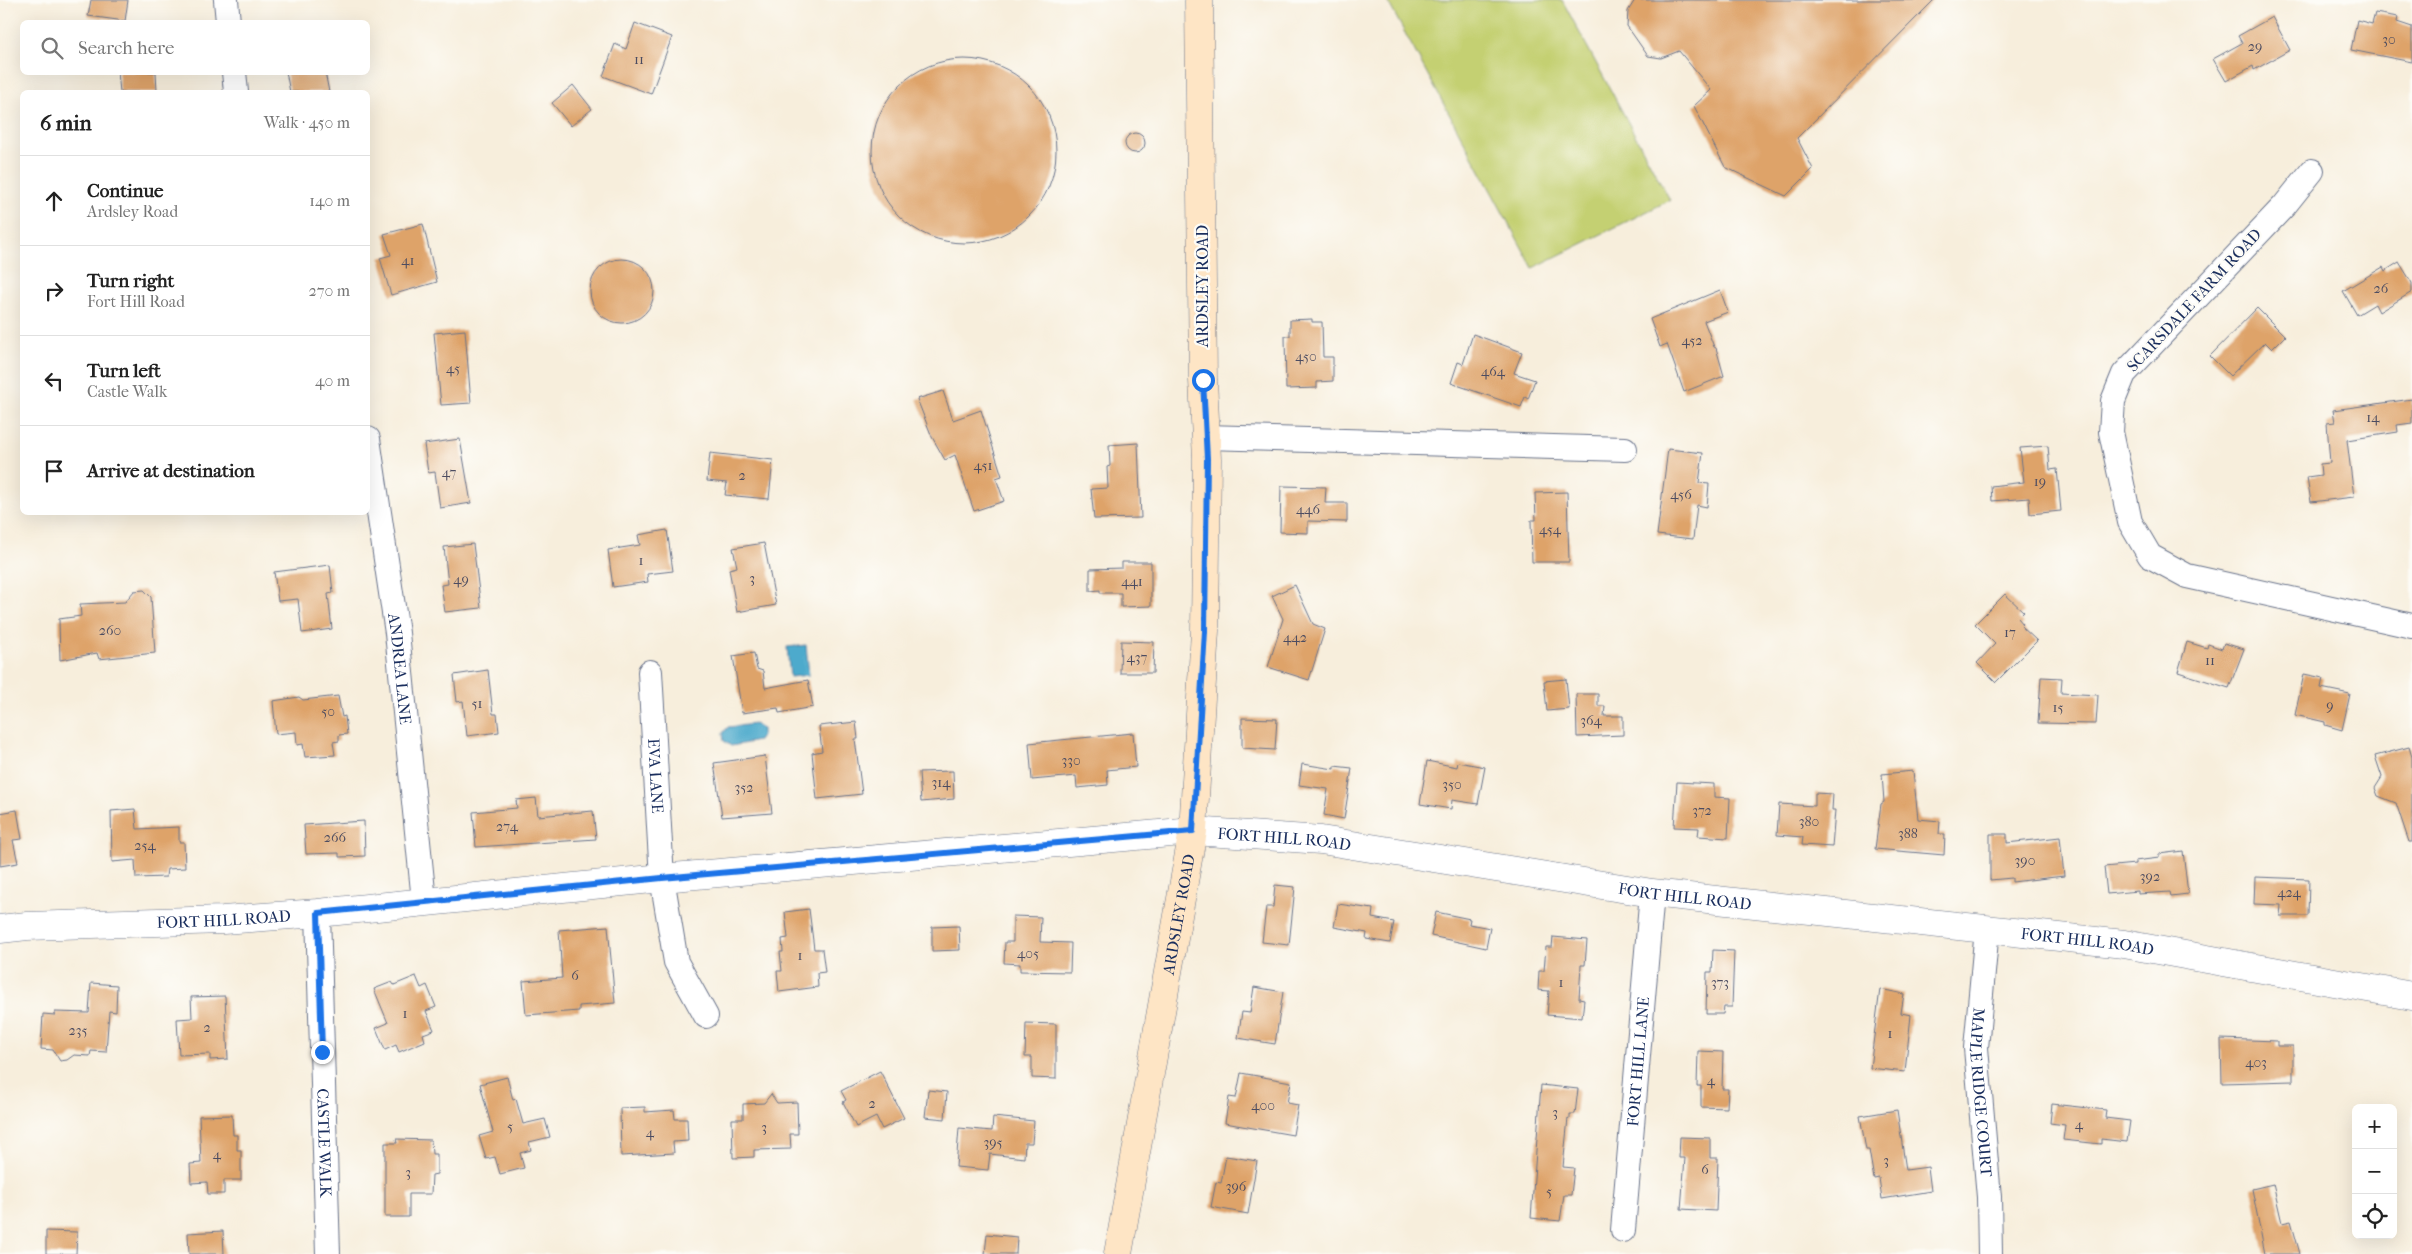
<!DOCTYPE html>
<meta charset="utf-8">
<style>
:root{--surface:#fff;--page:#f6f6f6;--text:#222;--muted:#767676;--line:#e0e0e0}
body{margin:0;font-family:"IM FELL French Canon",serif;background:var(--page);color:var(--text)}
.controls{position:absolute;right:15px;bottom:15px;display:grid;overflow:hidden;border-radius:8px;box-shadow:0 5px 20px #0002}
.controls button{width:45px;height:45px;display:grid;place-items:center;padding:0;border:0;border-bottom:1px solid var(--line);background:var(--surface);color:var(--text);font:25px sans-serif}
.stop{position:absolute;width:15px;height:15px;margin:-11px;border:4px solid #1a73e8;border-radius:50%;background:#fff}
.stop.end{background:#1a73e8;border-color:#fff;box-shadow:0 1px 5px #0008}
.list{margin:0;padding:0;list-style:none}
h2{display:flex;justify-content:space-between;align-items:center;height:65px;margin:0;padding:0 20px;font-size:21px}
h2 small{font-size:16px;font-weight:400;color:var(--muted)}
.list li{display:grid;grid-template-columns:32px 1fr auto;gap:15px;align-items:center;box-sizing:border-box;height:90px;padding:0 20px;border-top:1px solid var(--line)}
.list b{display:block;font-size:19px;white-space:nowrap}
.list p{margin:0;font-size:16px;white-space:nowrap;color:var(--muted)}
.list em{font-size:16px;font-style:normal;color:var(--muted)}
.icon{flex:none;width:28px;height:28px;fill:none;stroke:currentColor;stroke-width:2;stroke-linecap:round;stroke-linejoin:round}
.map{position:relative;flex:none;width:2412px;height:1254px;overflow:hidden}
.search{position:absolute;background:var(--surface);box-shadow:0 5px 20px #0002;left:20px;top:20px;width:350px;height:55px;display:flex;align-items:center;gap:12px;box-sizing:border-box;padding:0 18px;border-radius:8px;color:var(--muted);font-size:19px}
.panel{position:absolute;background:var(--surface);box-shadow:0 5px 20px #0002;left:20px;top:90px;width:350px;height:425px;border-radius:8px}
.map>svg:first-child{display:block}
.green{fill:#c4d072;stroke:#708068}
.water{fill:#4eaacc;stroke:#346c95}
.building{fill:#dea369}
.lines{fill:none;stroke-linecap:round;stroke-linejoin:round}
.minor-casing{stroke:#68728a;stroke-width:26}
.tertiary-casing{stroke:#68728a;stroke-width:29}
.secondary-casing{stroke:#68728a;stroke-width:29}
.minor{stroke:#fff;stroke-width:24}
.tertiary{stroke:#fff;stroke-width:28}
.secondary{stroke:#fee5c5;stroke-width:28}
.route{stroke:#1a73e8;stroke-width:6}
.labels{text-anchor:middle;dominant-baseline:central;stroke-width:4.5;stroke-linejoin:round;paint-order:stroke}
.number-label{font-size:14px;fill:#4c4c61}
.street-label{font-size:16px;fill:#1b2f5e;stroke:#fdfcf7}
</style>
<div class="map">
<svg width="2412" height="1254" viewBox="0 0 2412 1254">
<rect width="100%" height="100%" fill="#fdfcf7"/>
<filter id="ink" filterUnits="userSpaceOnUse"><feTurbulence type="fractalNoise" baseFrequency=".02" numOctaves="2"/><feDisplacementMap in="SourceGraphic" scale="10" xChannelSelector="R" yChannelSelector="G"/><feConvolveMatrix kernelMatrix="1 2 1 2 8 2 1 2 1" color-interpolation-filters="sRGB"/></filter>
<filter id="wash" filterUnits="userSpaceOnUse"><feTurbulence type="fractalNoise" baseFrequency=".0096" numOctaves="4" result="noise"/><feDisplacementMap in="SourceGraphic" scale="20" xChannelSelector="R" yChannelSelector="G"/><feGaussianBlur stdDeviation="1.12" result="paint"/><feColorMatrix in="noise" values="0 0 0 0 0 0 0 0 0 0 0 0 0 0 0 0 0 1.4 0 .05"/><feComposite in="paint" operator="in"/></filter>
<g filter="url(#wash)">
<rect width="100%" height="100%" fill="#f7eedc"/>
<polygon class="green" points="1387,0 1562,0 1670,200 1533,268"/>
<g class="water">
<polygon points="806,645 809,675 790,677 787,647"/>
<polygon points="755,724 762,729 762,735 758,741 731,746 724,741 723,733 728,727"/>
</g>
<g id="blocks">
<g class="building">
<polygon points="91,0 128,0 125,21 88,16"/>
<polygon points="1635,0 1934,0 1797,138 1813,169 1786,196 1725,167 1694,106 1711,90 1679,51 1661,58 1648,56 1627,26 1628,11"/>
<polygon points="2375,13 2398,17 2397,22 2412,27 2412,62 2351,50 2357,20 2372,24"/>
<polygon points="2272,17 2290,50 2254,70 2253,66 2226,81 2213,59 2242,43 2238,36"/>
<polygon points="635,23 672,37 651,94 603,76 615,44 626,49"/>
<circle cx="964" cy="151" r="92"/>
<polygon points="118,72 156,72 157,92 120,92"/>
<polygon points="286,72 325,72 329,92 290,92"/>
<polygon points="573,85 592,109 571,126 552,103"/>
<circle cx="1135" cy="143" r="10"/>
<polygon points="423,224 437,282 391,295 380,258 391,255 384,234"/>
<circle cx="622" cy="291" r="32"/>
<polygon points="2399,262 2412,283 2412,292 2379,312 2375,304 2357,315 2343,291 2383,267 2385,271"/>
<polygon points="1720,290 1728,312 1704,321 1714,347 1716,348 1724,376 1684,392 1667,344 1660,347 1650,319"/>
<polygon points="2257,308 2285,336 2272,349 2265,342 2230,376 2210,356"/>
<polygon points="1312,319 1312,322 1322,322 1323,357 1333,357 1333,381 1317,382 1317,388 1286,389 1285,336 1290,336 1290,320"/>
<polygon points="465,330 471,403 441,405 434,333"/>
<polygon points="1473,334 1522,352 1514,373 1535,380 1528,399 1525,397 1521,407 1451,383 1458,362 1463,364"/>
<polygon points="943,391 953,420 981,410 1002,476 996,478 1004,501 974,511 955,455 945,460 932,437 917,399"/>
<polygon points="2412,399 2412,423 2397,425 2398,432 2347,440 2354,497 2311,502 2307,477 2321,475 2320,464 2330,463 2327,423 2335,422 2333,410"/>
<polygon points="460,439 471,503 440,508 435,472 428,473 424,444"/>
<polygon points="1138,443 1141,518 1094,519 1091,489 1108,488 1107,467 1110,466 1109,445"/>
<polygon points="2048,446 2050,470 2057,469 2061,511 2030,514 2029,498 1992,501 1991,486 2024,482 2020,448"/>
<polygon points="1668,449 1703,453 1699,483 1709,484 1707,507 1697,505 1693,539 1657,535"/>
<polygon points="710,453 773,460 769,499 725,495 727,483 707,481"/>
<polygon points="1281,486 1326,487 1325,503 1347,503 1347,522 1308,521 1308,533 1280,532"/>
<polygon points="1567,492 1569,562 1532,562 1531,520 1536,520 1535,493"/>
<polygon points="667,530 673,571 647,574 648,582 613,587 608,550 640,545 638,535"/>
<polygon points="764,543 776,605 737,612 729,569 737,567 733,548"/>
<polygon points="473,544 481,608 445,612 441,585 448,584 444,547"/>
<polygon points="1122,562 1151,562 1151,606 1121,607 1121,593 1100,593 1100,590 1090,591 1090,569 1122,568"/>
<polygon points="330,565 333,593 328,594 332,629 302,633 298,599 278,601 274,572"/>
<polygon points="1295,585 1313,624 1325,629 1309,680 1268,667 1283,619 1272,596"/>
<polygon points="144,590 151,597 155,653 99,659 97,653 60,660 59,619 81,616 80,604 125,602 134,591"/>
<polygon points="2005,594 2024,612 2018,618 2023,624 2021,626 2037,641 1996,682 1977,663 1995,644 1975,624"/>
<polygon points="1121,641 1154,642 1153,673 1120,673"/>
<polygon points="2187,642 2207,648 2208,644 2222,649 2224,643 2244,649 2229,688 2178,672"/>
<polygon points="754,653 757,669 763,671 765,688 808,680 813,707 779,713 778,708 742,713 733,656"/>
<polygon points="488,670 493,714 497,714 499,732 467,736 463,701 457,702 454,675"/>
<polygon points="2304,674 2323,678 2321,688 2350,694 2342,730 2325,725 2325,722 2295,715"/>
<polygon points="2041,677 2062,678 2061,693 2098,695 2096,724 2038,723"/>
<polygon points="1566,679 1569,709 1547,711 1544,681"/>
<polygon points="1576,694 1598,694 1598,706 1605,706 1604,716 1623,716 1623,735 1577,737"/>
<polygon points="338,696 342,717 345,716 347,734 339,735 339,741 333,742 335,755 305,757 303,744 297,745 296,732 276,734 273,701 299,697 303,700"/>
<polygon points="1242,718 1277,719 1275,750 1242,748"/>
<polygon points="856,722 858,739 855,739 862,794 817,799 812,753 822,751 819,726"/>
<polygon points="1133,733 1136,767 1107,770 1108,785 1077,788 1076,776 1032,780 1029,743"/>
<polygon points="2409,747 2412,757 2412,842 2409,842 2396,803 2378,796 2375,788 2382,777 2375,756"/>
<polygon points="765,756 772,813 722,817 714,763"/>
<polygon points="1427,761 1457,767 1458,762 1485,767 1478,804 1452,800 1451,809 1420,804"/>
<polygon points="1302,764 1334,769 1334,766 1352,768 1344,819 1324,815 1328,789 1299,785"/>
<polygon points="953,771 954,799 921,802 919,772"/>
<polygon points="1913,771 1918,819 1940,821 1939,834 1945,834 1944,855 1875,849 1881,804 1884,802 1882,774"/>
<polygon points="1677,782 1714,784 1714,797 1730,798 1728,838 1698,836 1699,828 1674,827"/>
<polygon points="1815,793 1833,794 1832,810 1835,810 1832,847 1802,845 1803,837 1777,835 1779,804 1815,806"/>
<polygon points="536,798 538,816 593,811 596,839 476,847 473,812 517,808 516,800"/>
<polygon points="135,809 137,829 179,827 179,842 184,842 185,868 167,869 166,877 136,878 135,860 112,862 111,811"/>
<polygon points="17,810 22,839 13,840 18,863 0,866 0,813"/>
<polygon points="364,821 365,856 339,857 339,853 306,854 304,825"/>
<polygon points="1990,834 2007,834 2007,843 2060,837 2064,876 2012,882 2012,878 1990,880"/>
<polygon points="2183,851 2188,894 2171,896 2170,892 2138,894 2138,891 2107,894 2104,867 2135,864 2135,861 2159,858 2159,854"/>
<polygon points="2255,877 2309,879 2308,916 2280,916 2281,905 2254,904"/>
<polygon points="1275,885 1295,887 1289,945 1262,942 1266,907 1273,907"/>
<polygon points="1338,904 1373,909 1372,918 1394,922 1390,943 1366,939 1367,933 1334,927"/>
<polygon points="809,909 814,949 822,949 825,972 817,973 818,987 779,992 777,971 782,971 780,952 783,952 782,939 788,938 785,912"/>
<polygon points="1436,912 1470,919 1469,924 1490,928 1486,948 1431,936"/>
<polygon points="1013,916 1041,917 1040,942 1071,943 1070,972 1020,971 1020,964 1004,963 1005,942 1013,942"/>
<polygon points="608,926 615,1003 579,1006 579,1011 526,1015 523,981 562,978 559,930"/>
<polygon points="959,926 960,950 932,951 932,927"/>
<polygon points="1553,937 1587,940 1585,965 1581,965 1579,999 1584,1000 1582,1018 1547,1015 1549,991 1538,990 1539,971 1544,971 1546,947 1552,947"/>
<polygon points="1713,950 1734,951 1732,1007 1724,1007 1723,1014 1706,1014 1707,972 1712,972"/>
<polygon points="416,976 421,988 427,985 436,1007 426,1011 434,1030 423,1034 425,1041 399,1052 396,1045 385,1050 376,1028 388,1023 374,989 392,982 394,985"/>
<polygon points="91,983 117,985 116,1012 109,1011 106,1052 91,1051 90,1056 74,1055 67,1060 60,1061 53,1050 41,1049 43,1014 55,1015 55,1012 89,1013"/>
<polygon points="1254,987 1283,992 1275,1044 1238,1038 1242,1012 1250,1013"/>
<polygon points="1880,989 1904,994 1901,1013 1911,1015 1905,1072 1870,1068"/>
<polygon points="225,996 228,1059 210,1060 210,1054 179,1055 177,1019 192,1018 191,997"/>
<polygon points="1026,1023 1056,1024 1056,1079 1032,1078 1032,1057 1025,1057"/>
<polygon points="2221,1039 2277,1041 2277,1046 2293,1046 2293,1081 2222,1083"/>
<polygon points="1698,1051 1723,1052 1722,1089 1728,1089 1727,1108 1701,1107 1701,1086 1697,1086"/>
<polygon points="880,1071 904,1118 882,1129 876,1117 856,1127 843,1102 846,1100 841,1091"/>
<polygon points="1241,1073 1291,1082 1287,1103 1298,1105 1293,1135 1225,1123 1229,1097 1236,1098"/>
<polygon points="507,1077 513,1100 516,1099 523,1124 545,1119 550,1137 529,1142 531,1150 520,1153 524,1168 500,1174 495,1157 486,1159 479,1136 493,1132 480,1084"/>
<polygon points="1541,1085 1578,1089 1575,1114 1570,1114 1570,1119 1568,1118 1563,1167 1574,1168 1571,1195 1564,1195 1560,1221 1531,1218"/>
<polygon points="928,1090 947,1092 945,1119 925,1117"/>
<polygon points="771,1094 777,1103 797,1102 798,1134 790,1134 791,1149 754,1150 754,1157 733,1158 732,1119 743,1119 743,1104 764,1103"/>
<polygon points="2052,1104 2106,1110 2105,1118 2130,1121 2127,1142 2101,1139 2101,1144 2063,1140 2065,1125 2050,1123"/>
<polygon points="645,1107 645,1112 674,1110 675,1119 687,1119 688,1141 673,1142 674,1153 621,1156 620,1108"/>
<polygon points="1897,1110 1906,1170 1928,1167 1931,1191 1882,1199 1879,1178 1874,1179 1869,1150 1866,1150 1860,1116"/>
<polygon points="232,1115 233,1135 237,1135 237,1150 241,1150 241,1180 224,1180 224,1194 208,1194 207,1182 191,1183 190,1164 201,1163 199,1116"/>
<polygon points="993,1117 1034,1121 1032,1143 1025,1143 1024,1158 990,1154 988,1170 956,1167 959,1128 992,1131"/>
<polygon points="1680,1137 1710,1138 1710,1158 1718,1158 1716,1211 1681,1209 1685,1158 1679,1158"/>
<polygon points="396,1139 431,1140 432,1154 437,1154 437,1174 432,1175 431,1194 409,1194 409,1217 385,1217 385,1143 397,1143"/>
<polygon points="1226,1156 1257,1161 1248,1214 1211,1207 1216,1182 1221,1183"/>
<polygon points="2273,1184 2282,1223 2291,1221 2300,1254 2265,1254 2252,1189"/>
<polygon points="46,1231 77,1232 76,1254 46,1254"/>
<polygon points="223,1231 224,1254 189,1254 188,1233"/>
<polygon points="987,1234 1017,1237 1016,1254 985,1254"/>
</g>
</g>
</g>
<g filter="url(#ink)">
<use href="#blocks" fill-opacity="0" stroke="#68728a" stroke-width="1"/>
<g class="lines">
<defs>
<g id="minor">
<polyline points="226,0 228,22"/>
<polyline points="234,72 236,92"/>
<polyline points="2312,171 2284,206 2124,374 2113,401 2111,432 2130,522 2150,556 2187,576 2412,626"/>
<polyline points="1205,437 1625,449"/>
<path id="s1" d="M 368,439 L 397,633 L 424,901"/>
<path id="s2" d="M 650,672 L 662,878 L 676,962 L 706,1016"/>
<path id="s3" d="M 318,913 L 328,1254"/>
<path id="s4" d="M 1987,929 L 1976,1048 L 1989,1197 L 1990,1254"/>
<path id="s5" d="M 1623,1230 L 1652,893"/>
</g>
<g id="tertiary">
<path id="s6" d="M 0,929 L 27,926 L 223,920 L 318,913 L 662,878 L 1193,831 L 1321,840 L 1652,893 L 2124,944 L 2412,996"/>
</g>
<g id="secondary">
<path id="s7" d="M 1118,1254 L 1193,831 L 1205,631 L 1207,459 L 1203,380 L 1199,0"/>
</g>
</defs>
<use href="#minor" class="minor-casing"/>
<use href="#tertiary" class="tertiary-casing"/>
<use href="#secondary" class="secondary-casing"/>
<use href="#minor" class="minor"/>
<use href="#tertiary" class="tertiary"/>
<use href="#secondary" class="secondary"/>
</g>
</g>
<g class="lines" filter="url(#ink)">
<polyline class="route" points="322,1052 318,913 662,878 1193,831 1205,631 1207,459 1203,380"/>
</g>
<g class="labels">
<g class="number-label">
<text x="2389" y="39">30</text>
<text x="2255" y="46">29</text>
<text x="639" y="59">11</text>
<text x="408" y="260">41</text>
<text x="2381" y="288">26</text>
<text x="1692" y="340">452</text>
<text x="1306" y="356">450</text>
<text x="453" y="368">45</text>
<text x="1493" y="371">464</text>
<text x="2373" y="417">14</text>
<text x="983" y="465">451</text>
<text x="449" y="472">47</text>
<text x="742" y="475">2</text>
<text x="2040" y="481">19</text>
<text x="1681" y="494">456</text>
<text x="1308" y="509">446</text>
<text x="1550" y="529">454</text>
<text x="641" y="560">1</text>
<text x="752" y="578">3</text>
<text x="461" y="579">49</text>
<text x="1132" y="581">441</text>
<text x="110" y="630">260</text>
<text x="2010" y="632">17</text>
<text x="1295" y="637">442</text>
<text x="1137" y="657">437</text>
<text x="2210" y="660">11</text>
<text x="477" y="703">51</text>
<text x="2330" y="705">9</text>
<text x="2058" y="707">15</text>
<text x="328" y="711">50</text>
<text x="1591" y="720">364</text>
<text x="1071" y="760">330</text>
<text x="941" y="782">314</text>
<text x="1452" y="784">350</text>
<text x="744" y="787">352</text>
<text x="1702" y="810">372</text>
<text x="1809" y="821">380</text>
<text x="507" y="826">274</text>
<text x="1908" y="833">388</text>
<text x="335" y="837">266</text>
<text x="145" y="845">254</text>
<text x="2025" y="860">390</text>
<text x="2150" y="876">392</text>
<text x="2289" y="892">424</text>
<text x="1028" y="953">405</text>
<text x="800" y="955">1</text>
<text x="575" y="975">6</text>
<text x="1561" y="982">1</text>
<text x="1720" y="982">373</text>
<text x="405" y="1013">1</text>
<text x="207" y="1027">2</text>
<text x="78" y="1030">235</text>
<text x="1890" y="1033">1</text>
<text x="2256" y="1062">403</text>
<text x="1711" y="1080">4</text>
<text x="872" y="1103">2</text>
<text x="1263" y="1105">400</text>
<text x="1555" y="1112">3</text>
<text x="2079" y="1124">4</text>
<text x="510" y="1126">5</text>
<text x="764" y="1127">3</text>
<text x="650" y="1132">4</text>
<text x="993" y="1142">395</text>
<text x="217" y="1154">4</text>
<text x="1886" y="1160">3</text>
<text x="1705" y="1169">6</text>
<text x="408" y="1172">3</text>
<text x="1236" y="1186">396</text>
<text x="1549" y="1191">5</text>
</g>
<g class="street-label">
<text transform="translate(1202 286) rotate(-90)">ARDSLEY ROAD</text>
<text transform="translate(2194 300) rotate(-47)">SCARSDALE FARM ROAD</text>
<text stroke="none"><textPath href="#s1" startOffset="232">ANDREA LANE</textPath></text>
<text stroke="none"><textPath href="#s2" startOffset="104">EVA LANE</textPath></text>
<text stroke="none"><textPath href="#s6" startOffset="1289">FORT HILL ROAD</textPath></text>
<text stroke="none"><textPath href="#s6" startOffset="1694">FORT HILL ROAD</textPath></text>
<text stroke="none"><textPath href="#s7" startOffset="345">ARDSLEY ROAD</textPath></text>
<text stroke="none"><textPath href="#s6" startOffset="224">FORT HILL ROAD</textPath></text>
<text stroke="none"><textPath href="#s6" startOffset="2099">FORT HILL ROAD</textPath></text>
<text stroke="none"><textPath href="#s5" startOffset="169">FORT HILL LANE</textPath></text>
<text stroke="none"><textPath href="#s4" startOffset="164">MAPLE RIDGE COURT</textPath></text>
<text stroke="none"><textPath href="#s3" startOffset="230">CASTLE WALK</textPath></text>
</g>
</g>
</svg>
<div class="controls">
<button>+</button>
<button>−</button>
<button><svg class="icon" aria-label="locate" viewBox="0 0 24 24"><circle cx="12" cy="12" r="6"/><path d="M12 2v4M12 18v4M2 12h4M18 12h4"/></svg></button>
</div>
<div class="stop" style="left:1203px;top:380px"></div>
<div class="stop end" style="left:322px;top:1052px"></div>
<div class="search"><svg class="icon" aria-label="search" viewBox="0 0 24 24"><circle cx="10" cy="10" r="6"/><path d="M15 15l6 6"/></svg>Search here</div>
<section class="panel">
<h2>6 min<small>Walk · 450 m</small></h2>
<ul class="list">
<li><svg class="icon" aria-label="ahead" viewBox="0 0 24 24"><path d="M12 20V5M6 11l6-6 6 6"/></svg><div><b>Continue</b><p>Ardsley Road</p></div><em>140 m</em></li>
<li><svg class="icon" aria-label="right" viewBox="0 0 24 24"><path d="M7 20v-9h11M14 6l5 5-5 5"/></svg><div><b>Turn right</b><p>Fort Hill Road</p></div><em>270 m</em></li>
<li><svg class="icon" aria-label="left" viewBox="0 0 24 24"><path d="M17 20v-9H6M10 6l-5 5 5 5"/></svg><div><b>Turn left</b><p>Castle Walk</p></div><em>40 m</em></li>
<li><svg class="icon" aria-label="arrive" viewBox="0 0 24 24"><path d="M6 21V4h12l-3 4 3 4H6"/></svg><div><b>Arrive at destination</b></div></li>
</ul>
</section>
</div>
